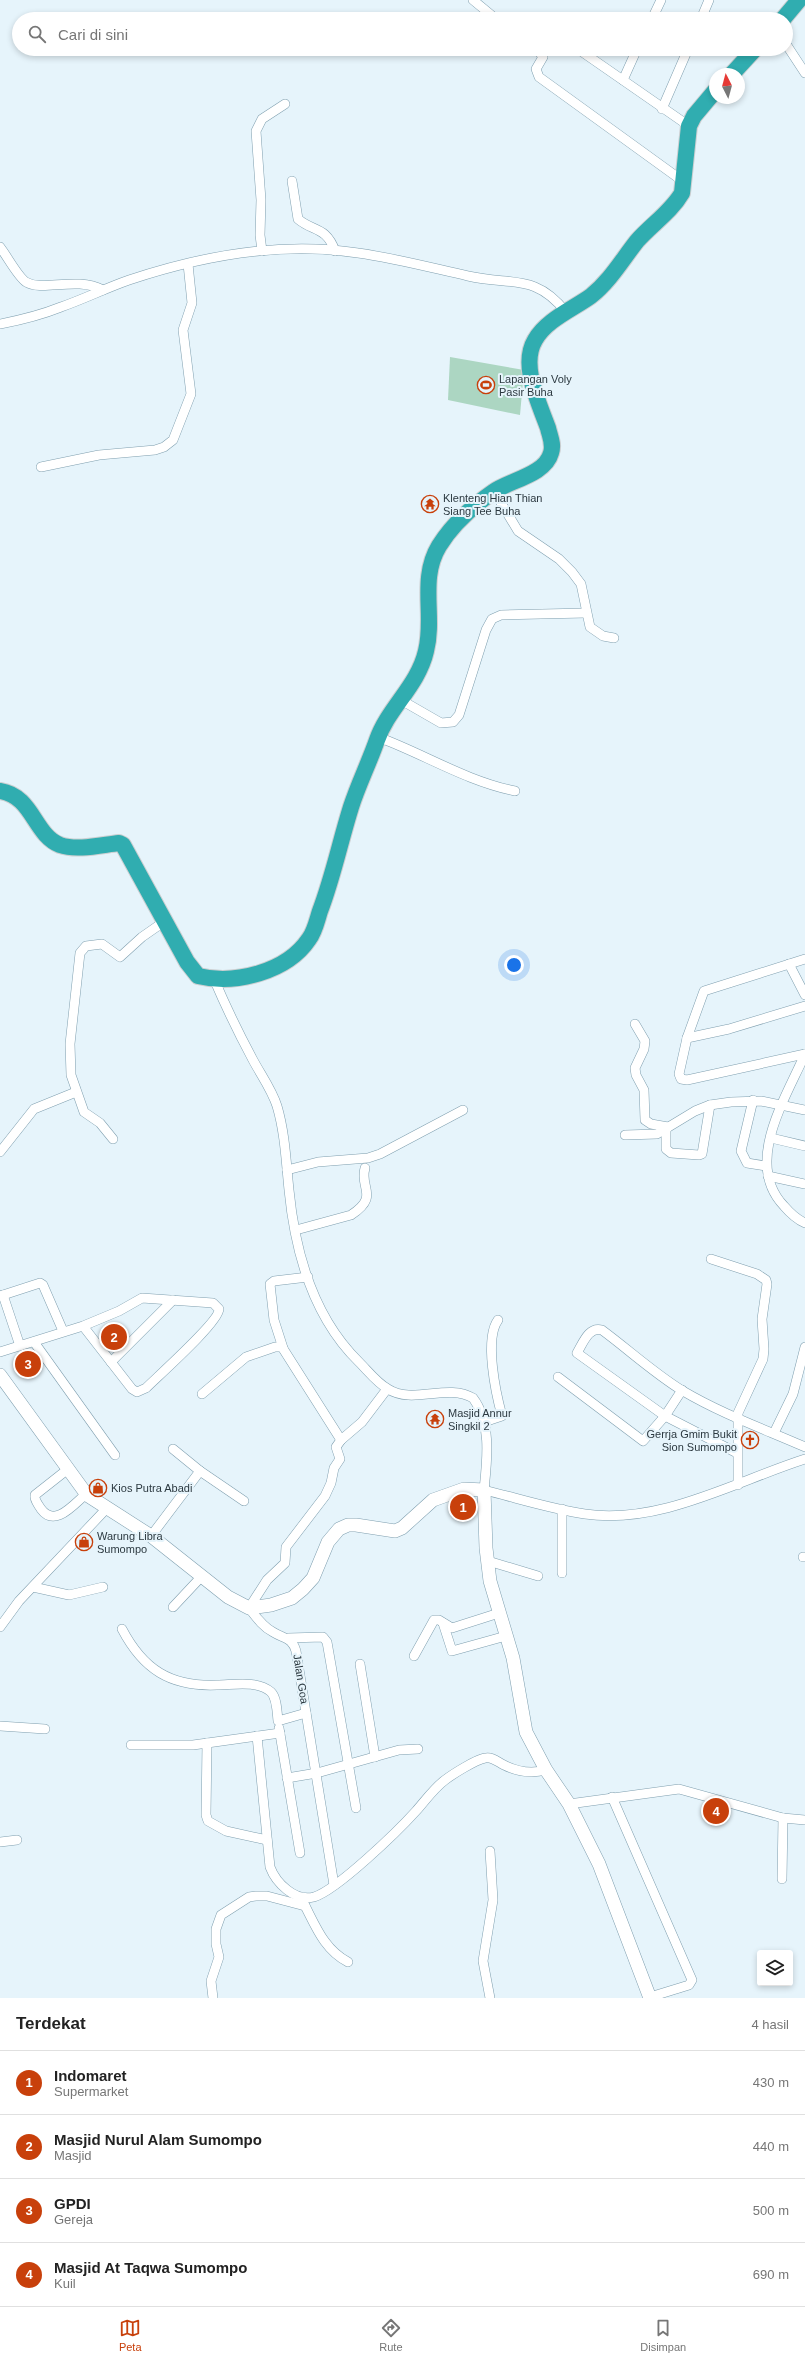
<!DOCTYPE html>
<html lang="id">
<style>
:root{--surface:#fff;--page:#f2f2f2;--text:#222;--muted:#767676;--line:#e0e0e0;--accent:#c8400b}
body{margin:0;font-family:Helvetica,sans-serif;background:var(--page);color:var(--text)}
.controls{position:absolute;right:12px;bottom:12px;display:grid;overflow:hidden;border-radius:4px;box-shadow:0 2px 6px #0003}
.controls button{width:36px;height:36px;display:grid;place-items:center;padding:0;border:0;border-bottom:1px solid var(--line);background:var(--surface);color:var(--text);font:20px sans-serif}
.compass{position:absolute;left:709px;top:68px;width:36px;height:36px;border-radius:50%;background:var(--surface);box-shadow:0 2px 6px #0003;rotate:354deg}
.you{position:absolute;left:514px;top:965px;width:14px;height:14px;margin:-10px;border:3px solid #fff;border-radius:50%;background:#1a73e8;box-shadow:0 0 0 6px #1a73e833}
.badge{display:grid;place-items:center;width:26px;height:26px;border-radius:50%;background:var(--accent);color:#fff;font-size:13px;font-weight:700}
.pin{position:absolute;translate:-50% -50%;border:2px solid #fff;box-shadow:0 1px 4px #0006}
.list{margin:0;padding:0;list-style:none}
h2{display:flex;justify-content:space-between;align-items:center;height:52px;margin:0;padding:0 16px;font-size:17px}
h2 small{font-size:13px;font-weight:400;color:var(--muted)}
.list li{display:grid;grid-template-columns:26px 1fr auto;gap:12px;align-items:center;box-sizing:border-box;height:64px;padding:0 16px;border-top:1px solid var(--line)}
.list b{display:block;font-size:15px;white-space:nowrap}
.list p{margin:0;font-size:13px;white-space:nowrap;color:var(--muted)}
.list em{font-size:13px;font-style:normal;color:var(--muted)}
.icon{flex:none;width:22px;height:22px;fill:none;stroke:currentColor;stroke-width:2;stroke-linecap:round;stroke-linejoin:round}
.map{position:relative;flex:none;width:805px;height:1998px;overflow:hidden}
.search{position:absolute;background:var(--surface);box-shadow:0 2px 6px #0003;left:12px;right:12px;top:12px;height:44px;display:flex;align-items:center;gap:10px;box-sizing:border-box;padding:0 14px;border-radius:22px;color:var(--muted);font-size:15px}
.sheet{height:308px;background:var(--surface)}
nav{display:flex;justify-content:space-around;align-items:center;box-sizing:border-box;height:56px;border-top:1px solid var(--line);background:var(--surface);font-size:11px;color:var(--muted)}
nav a{display:grid;justify-items:center;gap:2px}
nav .on{color:var(--accent)}
.map>svg:first-child{display:block}
.green{fill:#acd6c2}
.lines{fill:none;stroke-linecap:round;stroke-linejoin:round}
.street-casing{stroke:#7f9faf;stroke-width:10}
.secondary-casing{stroke:#7f9faf;stroke-width:14}
.highway-casing{stroke:#cccfd1;stroke-width:18}
.street{stroke:#fff;stroke-width:9}
.secondary{stroke:#fff;stroke-width:13}
.highway{stroke:#30adb0;stroke-width:16}
.labels{text-anchor:middle;dominant-baseline:central;stroke-width:4;stroke-linejoin:round;paint-order:stroke}
.poi-label{font-size:11px;fill:#2c3940;stroke:#e6f4fb;text-anchor:start}
.street-label{font-size:11px;fill:#2c3940;stroke:#e6f4fb}
</style>
<div class="map">
<svg width="805" height="1998" viewBox="0 0 805 1998">
<rect width="100%" height="100%" fill="#e6f4fb"/>
<polygon class="green" points="450,357 524,370 520,415 448,400"/>
<g class="lines">
<defs>
<g id="street">
<polyline points="473,0 496,19"/>
<polyline points="652,19 661,0"/>
<polyline points="701,19 709,0"/>
<polyline points="786,44 805,73"/>
<polyline points="537,49 543,57 536,69 539,77 684,182"/>
<polyline points="578,49 689,126"/>
<polyline points="623,80 637,49"/>
<polyline points="662,109 688,49"/>
<path d="M 292,181 L 298,219 C 313,232 326,226 335,251"/>
<path d="M 0,247 C 7,256 18,277 26,282 C 43,292 76,276 103,290"/>
<polyline points="262,251 260,235 261,200 256,131 262,119 285,104"/>
<path d="M 0,324 C 21,320 41,315 61,307 C 84,299 106,288 129,280 C 201,256 282,241 358,253 C 395,258 432,268 468,276 C 512,286 535,273 566,312"/>
<polyline points="41,467 99,455 155,450 164,447 173,440 191,394 183,330 192,303 188,264"/>
<polyline points="494,491 518,531 559,559 572,572 581,584 590,627 603,636 614,638"/>
<polyline points="401,700 441,723 453,722 459,715 486,630 492,619 501,615 586,613"/>
<path d="M 378,737 C 424,754 466,781 515,791"/>
<polyline points="805,959 704,991 687,1038 679,1074 681,1079 687,1080 805,1054"/>
<polyline points="789,964 805,995"/>
<path d="M 214,979 C 226,1007 239,1034 253,1060 C 261,1075 272,1090 277,1106 C 285,1133 286,1161 289,1190 C 295,1252 314,1318 359,1362 C 368,1371 377,1383 388,1389 C 413,1405 447,1383 473,1398 C 492,1423 487,1461 484,1490 C 517,1498 551,1509 585,1514 C 660,1525 736,1481 805,1459"/>
<polyline points="635,1024 645,1041 644,1049 635,1068 636,1075 644,1090 645,1120 651,1124 668,1127"/>
<polyline points="687,1038 729,1029 805,1006"/>
<path d="M 805,1054 C 786,1098 743,1163 784,1206 C 790,1213 796,1219 805,1223"/>
<polyline points="753,1100 741,1151 747,1163 766,1166"/>
<polyline points="666,1129 666,1149 671,1153 699,1155 702,1154 710,1105"/>
<polyline points="625,1135 657,1134 695,1111 710,1105 731,1102 761,1101 805,1110"/>
<polyline points="771,1138 805,1146"/>
<polyline points="113,1139 100,1123 84,1112 71,1075 70,1044 80,953 86,946 102,944 120,957 142,937 165,921"/>
<polyline points="0,1152 34,1109 76,1092"/>
<polyline points="287,1170 318,1162 368,1158 380,1154 463,1110"/>
<polyline points="768,1176 805,1184"/>
<path d="M 296,1230 L 351,1215 C 380,1196 359,1188 365,1168"/>
<polyline points="711,1259 757,1274 766,1280 767,1284 762,1319 764,1349 763,1359 738,1413 738,1485"/>
<polyline points="3,1295 20,1346"/>
<polyline points="0,1296 40,1283 43,1285 63,1331"/>
<polyline points="34,1342 115,1455"/>
<polyline points="283,1348 274,1320 270,1284 274,1281 308,1277"/>
<path d="M 0,1352 L 83,1326 L 119,1311 L 142,1298 L 213,1303 L 219,1309 C 220,1321 158,1376 146,1388 L 137,1392 L 132,1389 L 83,1326"/>
<polyline points="111,1362 173,1300"/>
<polyline points="558,1377 643,1441 665,1416 682,1390"/>
<polyline points="202,1394 246,1357 275,1347 282,1347 341,1440 362,1422 387,1389"/>
<path d="M 484,1422 L 502,1416 C 496,1394 484,1339 498,1320"/>
<polyline points="774,1433 793,1394 805,1347"/>
<polyline points="173,1449 200,1471"/>
<path d="M 737,1453 L 665,1416 L 577,1353 C 583,1343 589,1326 602,1330 C 629,1350 655,1374 683,1391 C 722,1414 764,1429 805,1447"/>
<path d="M 68,1469 L 35,1495 C 34,1500 38,1504 41,1509 C 55,1528 73,1505 86,1494"/>
<polyline points="151,1536 200,1471 244,1501"/>
<polyline points="803,1557 805,1557"/>
<polyline points="488,1561 538,1576"/>
<polyline points="562,1573 562,1509"/>
<polyline points="33,1587 69,1595 103,1587"/>
<polyline points="173,1607 202,1576"/>
<polyline points="443,1623 452,1651 506,1636"/>
<polyline points="0,1627 19,1601 108,1507"/>
<path d="M 122,1629 C 143,1669 170,1687 217,1685 C 233,1685 257,1680 271,1692 C 277,1698 277,1712 278,1721 L 306,1713"/>
<polyline points="288,1638 323,1637 327,1642 356,1808"/>
<polyline points="414,1656 434,1620 439,1620 452,1628 499,1613"/>
<polyline points="360,1664 375,1757"/>
<polyline points="0,1726 45,1729"/>
<polyline points="279,1728 300,1853"/>
<path d="M 257,1736 L 270,1867 C 276,1883 295,1902 314,1897 C 337,1890 398,1831 416,1811 C 425,1801 434,1788 445,1780 C 453,1774 475,1760 485,1758 C 492,1756 499,1763 504,1765 C 518,1772 531,1774 546,1770"/>
<polyline points="207,1743 206,1815 208,1821 226,1831 267,1840"/>
<polyline points="131,1745 193,1745 280,1733"/>
<polyline points="287,1778 317,1773 399,1750 418,1749"/>
<polyline points="612,1797 692,1980 689,1985 650,1997"/>
<polyline points="569,1804 679,1789 783,1818 805,1820"/>
<polyline points="0,1842 17,1840"/>
<polyline points="782,1879 783,1818"/>
<path d="M 334,1885 L 296,1651 C 292,1637 284,1639 273,1632 C 263,1627 256,1617 249,1608 L 267,1580 L 285,1563 L 286,1547 L 325,1496 L 331,1483 L 334,1468 L 340,1459 L 336,1447 L 341,1440"/>
<path d="M 302,1900 C 315,1924 323,1949 348,1962"/>
<polyline points="213,1998 211,1981 219,1957 216,1944 216,1929 221,1915 249,1897 256,1896 267,1896 305,1906"/>
<polyline points="490,1998 483,1961 493,1900 490,1851"/>
</g>
<polyline id="secondary" points="0,1375 87,1495 151,1536 228,1597 249,1608 271,1605 292,1598 303,1589 313,1578 328,1542 339,1529 348,1525 356,1525 395,1531 402,1528 433,1500 464,1489 484,1490 486,1548 490,1581 513,1658 526,1732 546,1770 569,1804 599,1864 650,1998"/>
<g id="highway">
<polyline points="783,19 799,0"/>
<polyline points="732,74 755,49"/>
<path d="M 0,791 C 33,796 34,835 60,845 C 77,851 101,845 119,843 L 123,845 L 187,962 L 198,976 C 235,985 287,972 309,939 C 315,931 317,920 320,911 C 333,877 340,842 351,807 C 358,785 369,763 377,740 C 388,708 418,686 426,651 C 435,616 419,579 439,546 C 452,525 473,506 493,492 C 510,480 545,475 551,453 C 554,444 550,437 548,428 C 539,403 520,365 535,340 C 546,320 573,309 591,296 C 610,281 622,260 637,241 C 652,224 671,212 682,193 L 689,126 L 694,116 L 715,91"/>
</g>
</defs>
<use href="#street" class="street-casing"/>
<use href="#secondary" class="secondary-casing"/>
<use href="#highway" class="highway-casing"/>
<use href="#street" class="street"/>
<use href="#secondary" class="secondary"/>
<use href="#highway" class="highway"/>
</g>
<defs>
<symbol id="stadium-ring" viewBox="-11 -11 22 22"><circle r="9.5" fill="#e6f4fb" stroke="#c8400b" stroke-width="1.5"/><path d="M0-5a6.5 5 0 1 0 0 10a6.5 5 0 1 0 0-10ZM-3.5-1.8h7v3.6h-7Z" fill="#c8400b"/></symbol>
<symbol id="temple-ring" viewBox="-11 -11 22 22"><circle r="9.5" fill="#e6f4fb" stroke="#c8400b" stroke-width="1.5"/><path d="M0-6L5-2H3V0L6.5 2.5H4V6H1.5V3h-3V6H-4V2.5H-6.5L-3 0V-2H-5Z" fill="#c8400b"/></symbol>
<symbol id="church-ring" viewBox="-11 -11 22 22"><circle r="9.5" fill="#e6f4fb" stroke="#c8400b" stroke-width="1.5"/><path d="M-1.2-6h2.4v3.5h3.3v2.4h-3.3V6h-2.4V-.1h-3.3v-2.4h3.3Z" fill="#c8400b"/></symbol>
<symbol id="shop-ring" viewBox="-11 -11 22 22"><circle r="9.5" fill="#e6f4fb" stroke="#c8400b" stroke-width="1.5"/><path d="M-5-2.5h2.3a2.7 3.5 0 0 1 5.4 0H5L5.5 6h-11ZM-1.5-2.5h3a1.5 2.3 0 0 0-3 0Z" fill="#c8400b"/></symbol>
</defs>
<g fill-rule="evenodd">
<use href="#stadium-ring" x="476" y="375" width="20" height="20"/>
<use href="#temple-ring" x="420" y="494" width="20" height="20"/>
<use href="#temple-ring" x="425" y="1409" width="20" height="20"/>
<use href="#church-ring" x="740" y="1430" width="20" height="20"/>
<use href="#shop-ring" x="88" y="1478" width="20" height="20"/>
<use href="#shop-ring" x="74" y="1532" width="20" height="20"/>
</g>
<g class="labels">
<g class="poi-label">
<text x="499" y="379">Lapangan Voly<tspan x="499" dy="13">Pasir Buha</tspan></text>
<text x="443" y="498">Klenteng Hian Thian<tspan x="443" dy="13">Siang Tee Buha</tspan></text>
<text x="448" y="1413">Masjid Annur<tspan x="448" dy="13">Singkil 2</tspan></text>
<text x="737" y="1434" text-anchor="end">Gerrja Gmim Bukit<tspan x="737" dy="13">Sion Sumompo</tspan></text>
<text x="111" y="1488">Kios Putra Abadi</text>
<text x="97" y="1536">Warung Libra<tspan x="97" dy="13">Sumompo</tspan></text>
</g>
<g class="street-label">
<text transform="translate(301 1679) rotate(81)">Jalan Goa</text>
</g>
</g>
</svg>
<div class="controls">
<button><svg class="icon" aria-label="layers" viewBox="0 0 24 24"><path d="M12 4l9 5-9 5-9-5zM3 14l9 5 9-5"/></svg></button>
</div>
<svg class="compass" viewBox="-18 -18 36 36"><path d="M0-13l5 13h-10z" fill="#e53935"/><path d="M0 13l5-13h-10z" fill="#767676"/></svg>
<div class="you"></div>
<div class="pin badge" style="left:463px;top:1507px">1</div>
<div class="pin badge" style="left:114px;top:1337px">2</div>
<div class="pin badge" style="left:28px;top:1364px">3</div>
<div class="pin badge" style="left:716px;top:1811px">4</div>
<div class="search"><svg class="icon" aria-label="search" viewBox="0 0 24 24"><circle cx="10" cy="10" r="6"/><path d="M15 15l6 6"/></svg>Cari di sini</div>
</div>
<section class="sheet">
<h2>Terdekat<small>4 hasil</small></h2>
<ul class="list">
<li><span class="badge">1</span><div><b>Indomaret</b><p>Supermarket</p></div><em>430 m</em></li>
<li><span class="badge">2</span><div><b>Masjid Nurul Alam Sumompo</b><p>Masjid</p></div><em>440 m</em></li>
<li><span class="badge">3</span><div><b>GPDI</b><p>Gereja</p></div><em>500 m</em></li>
<li><span class="badge">4</span><div><b>Masjid At Taqwa Sumompo</b><p>Kuil</p></div><em>690 m</em></li>
</ul>
</section>
<nav>
<a class="on"><svg class="icon" aria-label="map" viewBox="0 0 24 24"><path d="M3 6l6-2 6 2 6-2v14l-6 2-6-2-6 2zM9 4v14M15 6v14"/></svg>Peta</a>
<a><svg class="icon" aria-label="directions" viewBox="0 0 24 24"><path d="M12 3l9 9-9 9-9-9zM9 14v-3h6M13 9l2 2-2 2"/></svg>Rute</a>
<a><svg class="icon" aria-label="saved" viewBox="0 0 24 24"><path d="M7 4h10v16l-5-4-5 4z"/></svg>Disimpan</a>
</nav>
